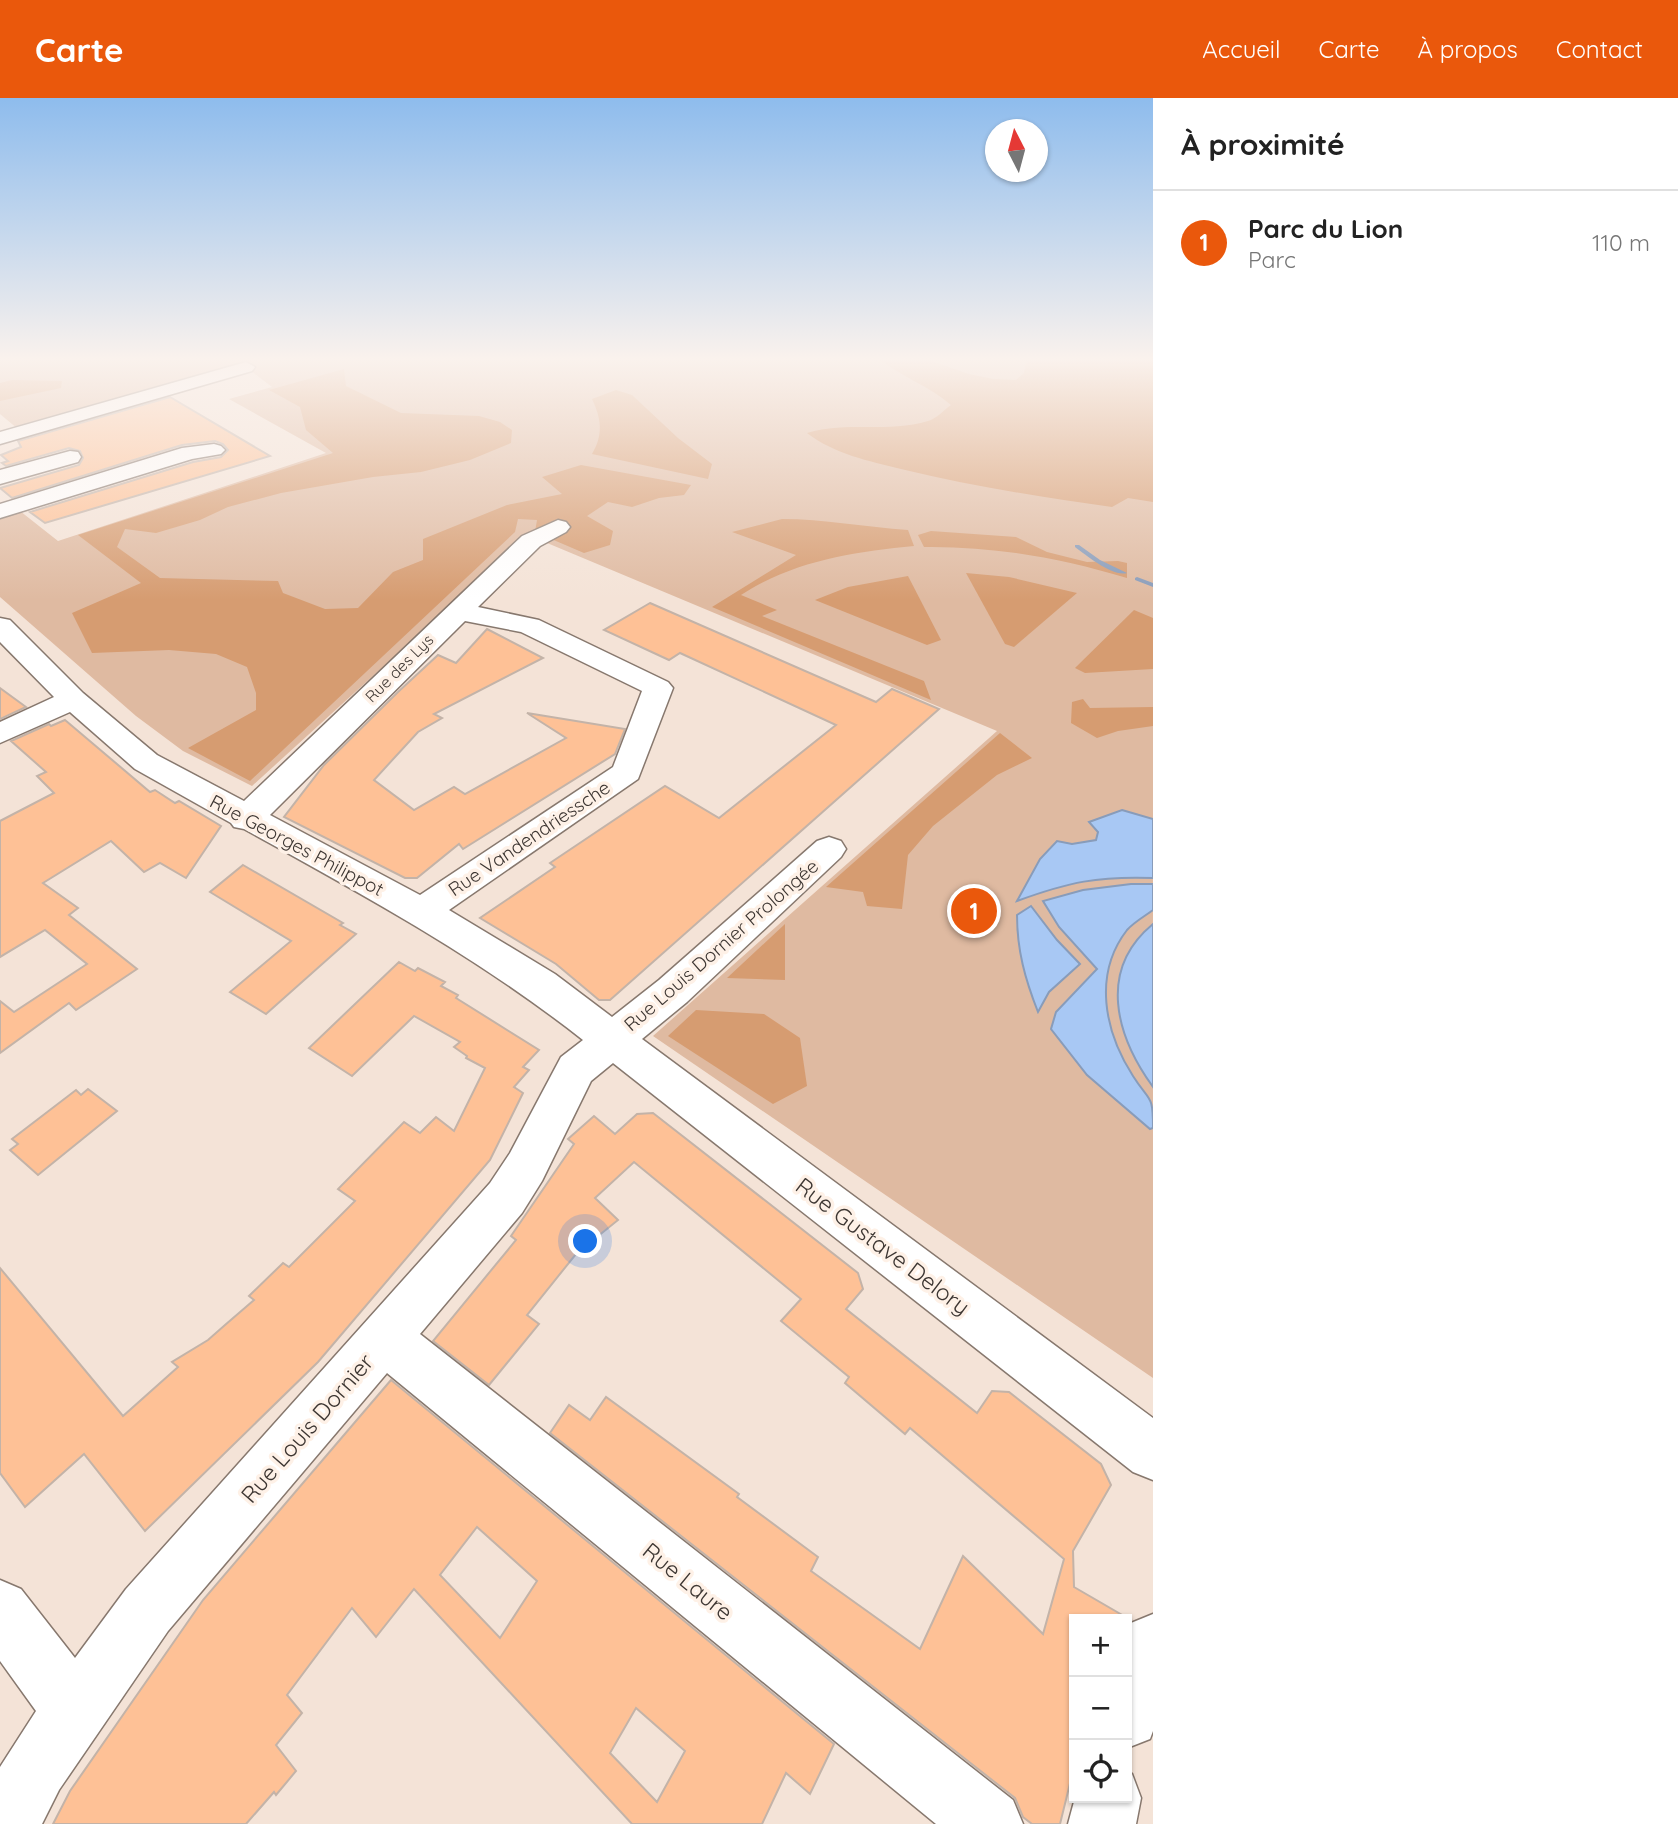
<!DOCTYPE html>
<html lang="fr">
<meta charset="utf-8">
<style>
:root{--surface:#fff;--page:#f2f2f2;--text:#222;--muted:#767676;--line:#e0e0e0;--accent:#ea580c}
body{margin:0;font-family:Quicksand,sans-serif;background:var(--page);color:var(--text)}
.controls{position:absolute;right:21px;bottom:21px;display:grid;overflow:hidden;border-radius:0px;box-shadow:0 2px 5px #0004}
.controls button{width:63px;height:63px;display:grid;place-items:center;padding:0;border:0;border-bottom:2px solid var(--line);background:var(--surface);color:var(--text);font:35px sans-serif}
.compass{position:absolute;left:985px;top:21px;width:63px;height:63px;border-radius:50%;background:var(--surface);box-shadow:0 2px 5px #0004;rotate:354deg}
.you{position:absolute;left:586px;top:1144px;width:24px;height:24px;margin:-18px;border:5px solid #fff;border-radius:50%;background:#1a73e8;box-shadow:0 0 0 10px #1a73e833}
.badge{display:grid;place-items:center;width:46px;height:46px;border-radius:50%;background:var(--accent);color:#fff;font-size:23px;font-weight:700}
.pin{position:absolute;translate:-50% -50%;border:4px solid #fff;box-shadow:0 2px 7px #0006}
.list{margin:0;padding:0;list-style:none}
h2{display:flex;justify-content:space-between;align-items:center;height:91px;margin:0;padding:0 28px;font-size:30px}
h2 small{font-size:23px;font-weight:400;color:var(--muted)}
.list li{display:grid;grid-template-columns:46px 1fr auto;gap:21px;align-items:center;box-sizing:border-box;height:105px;padding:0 28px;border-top:2px solid var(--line)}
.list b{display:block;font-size:26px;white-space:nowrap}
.list p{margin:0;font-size:23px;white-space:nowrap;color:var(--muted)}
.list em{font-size:23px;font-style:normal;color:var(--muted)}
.icon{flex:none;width:38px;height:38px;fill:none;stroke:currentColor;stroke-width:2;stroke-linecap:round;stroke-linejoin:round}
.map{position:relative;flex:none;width:1153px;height:1726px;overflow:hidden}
header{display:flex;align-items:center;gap:42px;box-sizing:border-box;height:98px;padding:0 35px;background:var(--accent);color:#fff}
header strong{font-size:33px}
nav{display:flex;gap:38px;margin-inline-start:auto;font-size:24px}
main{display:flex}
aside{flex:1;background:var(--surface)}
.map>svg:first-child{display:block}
.green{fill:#dfbaa1}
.forest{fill:#d69c71}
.water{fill:#a8c8f4;stroke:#889cba;stroke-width:2}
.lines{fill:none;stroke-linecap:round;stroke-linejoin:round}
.stream{fill:#889cba;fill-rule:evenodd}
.building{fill:#fec196;stroke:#c3b3a8;stroke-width:2;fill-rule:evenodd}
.minor-casing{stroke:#87786e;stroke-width:3}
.minor{fill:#fff;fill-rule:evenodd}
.labels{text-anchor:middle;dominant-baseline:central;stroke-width:7;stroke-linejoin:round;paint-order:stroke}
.far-street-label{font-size:16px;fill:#3d3632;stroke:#fef1e7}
.street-label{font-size:19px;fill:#3d3632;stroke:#fef1e7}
.near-street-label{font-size:23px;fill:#3d3632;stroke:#fef1e7}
</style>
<header>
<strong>Carte</strong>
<nav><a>Accueil</a><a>Carte</a><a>À propos</a><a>Contact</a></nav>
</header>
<main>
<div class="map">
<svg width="1153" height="1726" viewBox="0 0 1153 1726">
<rect width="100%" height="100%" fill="#f4e3d7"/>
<polygon class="green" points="0,261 1153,261 1153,1280 653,938 997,633 528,437 252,688 183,653 136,618 0,499 0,419 20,413 58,443 326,355 229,301 272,289 246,269 18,331 0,316"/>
<g class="forest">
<path d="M 879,261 L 925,261 L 969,276 L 993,281 L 1016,282 L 1024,275 L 1027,261 L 1153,261 L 1153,404 L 1128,400 L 1112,409 C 1041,399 971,388 901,371 C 869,363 834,356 807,335 C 846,323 889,335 928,323 C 936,321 944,312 951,307 C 929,288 902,279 879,261 Z"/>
<polygon points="344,271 346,288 401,315 479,318 500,324 512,332 511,345 470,362 421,374 373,379 281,395 228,409 200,422 156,435 125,431 117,449 160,480 278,483 283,495 325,511 358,510 393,474 423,462 423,441 507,407 562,396 542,379 581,367 691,387 684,397 659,400 632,409 608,404 587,418 613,433 610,447 584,455 535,434 537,422 518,421 515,434 250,683 188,650 256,612 256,595 247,569 216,556 169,552 92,555 72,515 141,485 78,437 333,355 306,332 300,309 269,292"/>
<polygon points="12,282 62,283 61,290 0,303 0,285"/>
<path d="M 616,292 L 632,297 L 678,340 L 712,366 L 708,381 L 592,356 C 604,336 601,320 592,301 Z"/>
<path d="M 782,421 C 823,421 866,429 908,432 L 914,448 C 853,454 793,463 741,497 L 777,512 L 762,518 L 924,583 L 931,602 L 712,509 L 796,457 L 732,434 Z"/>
<path d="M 931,433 L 1016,439 L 1047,454 L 1087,464 L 1118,463 L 1127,465 L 1127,480 C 1060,460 994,448 924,449 L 918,437 Z"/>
<polygon points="966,475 1009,479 1077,495 1014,549 1005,546"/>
<polygon points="908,478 941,542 927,547 815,502 848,489"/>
<polygon points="1134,512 1153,520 1153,571 1085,575 1075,570"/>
<polygon points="1083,601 1090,610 1153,609 1153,628 1118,633 1097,640 1071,625 1072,604"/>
<polygon points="1000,635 1032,660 997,677 933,728 908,757 902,811 867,808 863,794 826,789"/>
<polygon points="785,826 785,882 727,880"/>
<polygon points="696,912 764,916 800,940 807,988 773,1006 668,938"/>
</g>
<g class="water">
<path d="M 1122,712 L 1153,721 L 1153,780 C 1098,778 1069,784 1017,803 L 1040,761 L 1057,743 L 1072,746 L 1096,742 L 1098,734 L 1089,724 Z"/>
<path d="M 1131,786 L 1153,786 L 1153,812 C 1145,818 1134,824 1127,832 C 1093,876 1104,933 1133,978 C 1150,1005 1153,995 1153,1030 L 1150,1031 L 1087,977 L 1051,931 L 1056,914 L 1097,871 L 1059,829 L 1043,803 L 1083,792 Z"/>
<path d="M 1031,808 L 1057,842 L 1080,866 L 1049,894 L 1038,914 C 1025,881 1017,852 1017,817 Z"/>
<path d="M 1153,826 L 1153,989 C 1116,938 1097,872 1153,826 Z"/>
</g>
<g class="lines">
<g class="stream">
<path d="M 1075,447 L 1079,447 L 1100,462 L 1127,475 C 1113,479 1087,458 1075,449 Z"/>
<polygon points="1137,479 1153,485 1153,489 1135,482 1135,480"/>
</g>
</g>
<g class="building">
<polygon points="170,299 270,358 45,425 30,414 193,364 221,359 228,352 223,346 215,343 182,347 12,400 0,390 79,367 83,360 80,353 69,350 6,368 2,365 8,363 1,357 21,349 18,343"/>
<polygon points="650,505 876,604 892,591 939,611 610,902 599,902 556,866 480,820 555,769 550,765 665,688 719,720 836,627 680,555 669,562 604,532"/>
<polygon points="487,531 543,560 434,616 442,620 418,634 374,682 414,712 454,689 465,696 566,640 527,615 625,631 615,656 463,751 459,746 417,780 405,780 284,719 324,667 398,594 438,557 456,565"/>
<polygon points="0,590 26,609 0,621"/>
<polygon points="65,622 150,694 155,692 175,705 179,703 221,728 186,780 160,765 144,774 111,743 43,785 78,810 69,817 137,871 76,912 69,905 0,955 0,903 14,914 87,866 45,832 0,859 0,723 54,695 37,678 46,674 11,643 49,626 51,628"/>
<polygon points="243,767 343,825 340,827 356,836 266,916 230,894 291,843 210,794"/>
<polygon points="399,864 415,873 418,870 445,884 441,888 458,897 456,900 539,952 523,969 529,972 514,989 523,995 490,1062 318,1264 145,1433 84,1356 25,1409 0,1375 0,1170 123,1318 178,1269 172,1264 208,1242 225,1227 254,1202 249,1198 283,1165 289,1169 355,1103 338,1091 404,1024 420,1035 436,1019 454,1033 485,970 466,960 467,958 454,949 460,944 414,918 352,978 309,950"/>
<polygon points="88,991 117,1013 38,1077 10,1052 18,1046 12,1041 76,992 81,997"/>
<polygon points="653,1015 858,1175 863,1191 846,1211 977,1315 992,1293 1009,1294 1101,1366 1111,1387 1073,1453 1074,1489 1129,1521 1074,1521 1074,1669 1060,1726 1032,1726 1023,1719 1015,1700 550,1335 569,1307 590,1322 606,1299 739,1396 737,1399 818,1459 811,1473 920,1551 963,1458 1043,1536 1064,1461 910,1330 905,1336 845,1285 849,1279 781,1223 801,1201 634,1064 595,1100 618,1122 576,1156 527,1217 539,1226 489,1287 433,1243 516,1142 511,1138 574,1046 568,1041 594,1018 615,1036 637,1016"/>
<path d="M 391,1282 L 834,1646 L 810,1696 L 786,1675 L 762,1726 L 632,1726 L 414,1491 L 376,1539 L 352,1510 L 287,1597 L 302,1615 L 276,1647 L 296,1673 L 276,1697 L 274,1694 L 246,1726 L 53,1726 L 70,1693 L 203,1502 ZM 477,1429 L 537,1483 L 500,1540 L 440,1477 ZM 636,1610 L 685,1653 L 657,1704 L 610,1655 Z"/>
</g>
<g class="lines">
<defs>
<g id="minor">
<polygon points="246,264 255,269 252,273 0,346 0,334"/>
<polygon points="214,346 221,348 225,352 221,356 192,361 0,420 0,406 182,350"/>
<polygon points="70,353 78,354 81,359 78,364 0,386 0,372"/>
<path d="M 558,422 L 566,424 L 570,429 L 566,434 L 540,448 L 478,509 L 539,522 L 668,584 L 673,590 L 638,681 L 449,812 L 555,876 L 612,919 L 659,882 L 817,743 L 829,739 L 841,743 L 846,751 L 841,759 L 687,904 L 642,941 L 1153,1320 L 1153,1382 L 1133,1374 L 613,965 L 591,983 L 542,1083 L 522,1115 L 420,1236 L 1013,1702 L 1023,1726 L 936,1726 L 387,1275 L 168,1533 L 59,1692 L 42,1726 L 0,1726 L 0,1669 L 36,1613 L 0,1563 L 0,1482 L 21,1491 L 75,1560 L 126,1491 L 490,1085 L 510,1055 L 561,959 L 583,942 C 475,857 363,797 244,731 L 234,729 L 231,725 L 135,671 L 70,614 L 0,645 L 0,624 L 54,599 L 0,544 L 0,520 L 10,522 L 83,595 L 157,657 L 244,703 L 522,438 ZM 465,523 L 521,534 L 642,593 L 613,669 L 420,797 L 270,717 Z"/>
<polygon points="1153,1516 1153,1633 1150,1641 1127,1650 1127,1536 1131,1525"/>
<polygon points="1127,1674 1132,1676 1141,1700 1136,1726 1068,1726 1075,1700 1127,1700"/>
</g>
</defs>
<use href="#minor" class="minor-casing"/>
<use href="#minor" class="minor"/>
</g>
<linearGradient id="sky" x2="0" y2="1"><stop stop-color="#8ebced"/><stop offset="0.52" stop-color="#faf2ed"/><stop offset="1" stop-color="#faf2ed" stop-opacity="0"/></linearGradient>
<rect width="1153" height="502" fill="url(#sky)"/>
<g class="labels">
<g class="far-street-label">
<text transform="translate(399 570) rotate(-45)">Rue des Lys</text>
</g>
<g class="street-label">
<text transform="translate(529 740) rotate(-34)">Rue Vandendriessche</text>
<text transform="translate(297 747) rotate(28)">Rue Georges Philippot</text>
<text transform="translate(721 847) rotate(-41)">Rue Louis Dornier Prolongée</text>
</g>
<g class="near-street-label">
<text transform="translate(883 1148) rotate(37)">Rue Gustave Delory</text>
<text transform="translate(307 1330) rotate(-49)">Rue Louis Dornier</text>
<text transform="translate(688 1483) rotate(39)">Rue Laure</text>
</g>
</g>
</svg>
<div class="controls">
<button>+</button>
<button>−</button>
<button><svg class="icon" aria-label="locate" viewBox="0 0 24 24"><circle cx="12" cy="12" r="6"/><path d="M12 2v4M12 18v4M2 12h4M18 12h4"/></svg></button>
</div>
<svg class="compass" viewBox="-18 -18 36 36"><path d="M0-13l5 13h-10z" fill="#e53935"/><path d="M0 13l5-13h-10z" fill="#767676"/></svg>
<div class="you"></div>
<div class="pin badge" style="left:974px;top:813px">1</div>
</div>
<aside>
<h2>À proximité<small></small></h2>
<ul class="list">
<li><span class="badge">1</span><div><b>Parc du Lion</b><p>Parc</p></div><em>110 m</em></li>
</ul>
</aside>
</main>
